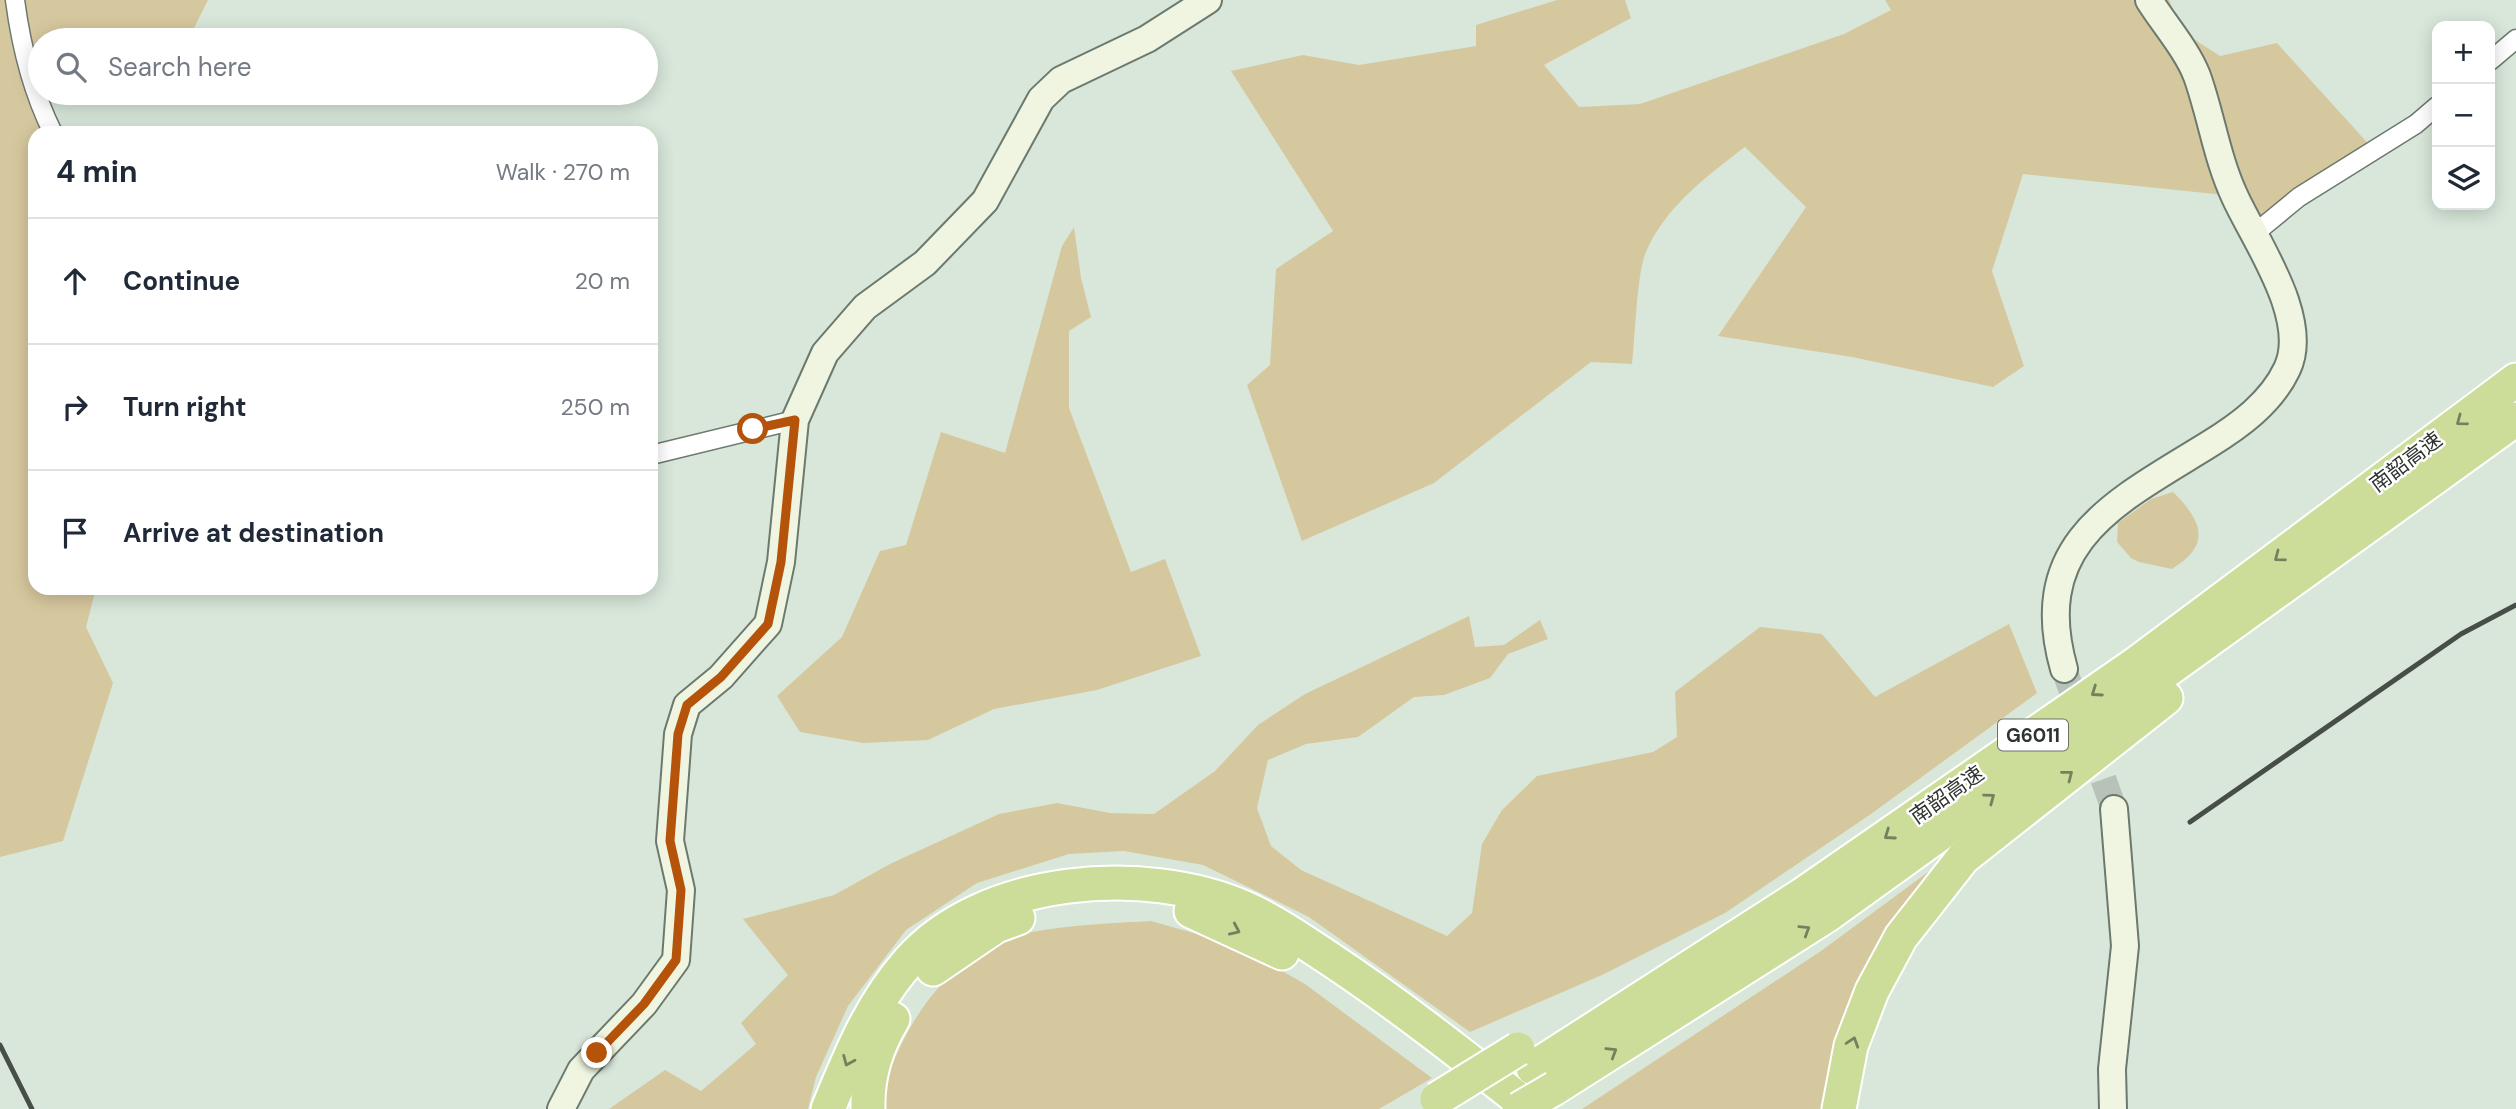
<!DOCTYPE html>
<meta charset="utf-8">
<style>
:root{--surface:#fff;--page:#f2f2f3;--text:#1f2937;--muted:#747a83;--line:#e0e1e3}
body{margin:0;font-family:"DM Sans","Noto Sans SC",sans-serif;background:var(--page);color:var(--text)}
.controls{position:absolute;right:21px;top:21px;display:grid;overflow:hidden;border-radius:14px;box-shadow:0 4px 18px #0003}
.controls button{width:63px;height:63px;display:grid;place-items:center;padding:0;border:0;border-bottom:2px solid var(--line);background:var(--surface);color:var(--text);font:35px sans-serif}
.stop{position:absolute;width:21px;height:21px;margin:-16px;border:5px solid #b45309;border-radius:50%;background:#fff}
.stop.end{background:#b45309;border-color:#fff;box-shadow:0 2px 7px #0008}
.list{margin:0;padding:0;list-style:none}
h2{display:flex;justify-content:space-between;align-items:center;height:91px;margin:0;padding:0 28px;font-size:30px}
h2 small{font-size:23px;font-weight:400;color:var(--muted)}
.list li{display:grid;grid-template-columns:46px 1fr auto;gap:21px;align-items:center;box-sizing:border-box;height:126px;padding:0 28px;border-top:2px solid var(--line)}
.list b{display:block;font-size:26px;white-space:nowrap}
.list em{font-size:23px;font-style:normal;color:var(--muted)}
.icon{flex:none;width:38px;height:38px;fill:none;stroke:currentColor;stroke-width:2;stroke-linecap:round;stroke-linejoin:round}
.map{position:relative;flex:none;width:2516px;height:1109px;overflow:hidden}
.search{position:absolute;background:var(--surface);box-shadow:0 4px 18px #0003;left:28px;top:28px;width:630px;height:77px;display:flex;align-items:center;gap:18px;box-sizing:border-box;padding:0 24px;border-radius:38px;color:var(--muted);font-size:26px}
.panel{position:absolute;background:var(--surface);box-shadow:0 4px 18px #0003;left:28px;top:126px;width:630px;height:469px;border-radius:21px}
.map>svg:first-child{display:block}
.green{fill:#d6c89e}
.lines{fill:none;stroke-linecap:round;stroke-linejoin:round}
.secondary-tunnel{stroke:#b7c3b8;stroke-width:26;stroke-dasharray:26 13;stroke-linecap:butt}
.street-casing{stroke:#6c796e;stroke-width:21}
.secondary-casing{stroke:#6c796e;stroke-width:30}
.highway-casing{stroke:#fff;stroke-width:37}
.street{stroke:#fff;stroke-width:18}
.secondary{stroke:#eff5e0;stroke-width:26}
.highway{stroke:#cbdd98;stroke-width:33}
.rail{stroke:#474e48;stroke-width:5}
.highway-bridge-casing{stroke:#fff;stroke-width:37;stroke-linecap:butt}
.highway-bridge{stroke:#cbdd98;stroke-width:33}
.oneway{stroke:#75805e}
.route{stroke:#b45309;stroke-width:9}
.labels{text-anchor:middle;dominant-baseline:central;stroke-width:5;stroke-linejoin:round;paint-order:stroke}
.shield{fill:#fff;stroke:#6d716d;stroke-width:2}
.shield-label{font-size:19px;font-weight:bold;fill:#2e342f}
.street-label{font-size:21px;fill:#2e342f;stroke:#fff}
</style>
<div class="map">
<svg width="2516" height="1109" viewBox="0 0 2516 1109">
<rect width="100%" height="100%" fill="#d9e7da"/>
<g class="green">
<polygon points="0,0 208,0 188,40 40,40 40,93 74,93 40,107 53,133 35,133 35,588 96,588 86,627 113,683 63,841 0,857"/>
<path d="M 1557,0 L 1625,0 L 1631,18 L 1544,65 L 1579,107 L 1640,104 L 1844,34 L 1891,10 L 1885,0 L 2169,0 L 2183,32 L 2220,56 L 2277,43 L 2374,150 L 2254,234 L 2234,196 L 2023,174 L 1992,271 L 2024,366 L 1993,387 L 1852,357 L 1718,336 L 1806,207 L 1745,147 C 1708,175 1665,207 1646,252 C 1637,271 1635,339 1632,364 L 1591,362 L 1434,483 L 1302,541 L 1247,385 L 1270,365 L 1276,269 L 1333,231 L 1231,71 L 1303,55 L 1359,65 L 1476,46 L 1476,25 Z"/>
<polygon points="1074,227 1081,278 1091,317 1069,331 1069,408 1131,572 1165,559 1201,656 1097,690 994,709 928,740 863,743 800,732 777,696 842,637 880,551 906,545 941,432 1005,453 1062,246"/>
<path d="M 2173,492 C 2201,520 2213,544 2172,569 L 2139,562 L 2131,558 L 2117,542 L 2118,523 L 2151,499 Z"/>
<polygon points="1469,616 1475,647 1504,645 1540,620 1548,639 1508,654 1490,678 1444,695 1414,697 1358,737 1306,744 1268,760 1257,808 1271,846 1301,870 1447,936 1472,913 1482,844 1502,810 1537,776 1653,752 1677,737 1675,692 1760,627 1822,634 1875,697 2009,624 2037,693 1871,814 1725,913 1602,975 1470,1032 1309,917 1203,865 1124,851 1069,854 977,883 906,930 848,1006 816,1077 808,1109 609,1109 665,1070 701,1091 756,1044 741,1023 788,975 743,919 834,895 892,863 999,814 1057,803 1110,813 1154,814 1215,771 1258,725 1305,694"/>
<polygon points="1943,861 1869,960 1838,1037 1824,1109 1582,1109 1821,951"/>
<path d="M 1151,921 L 1236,945 L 1305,984 L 1432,1078 L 1379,1109 L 883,1109 C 883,1079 896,1054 910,1028 C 928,996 961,957 997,942 C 1039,925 1105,924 1151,921 Z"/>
</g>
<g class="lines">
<polyline class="secondary-tunnel" points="2064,669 2114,809"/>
<defs>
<g id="street">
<path d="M 15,0 C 21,46 32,91 53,133"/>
<polyline points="2490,61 2516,39"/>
<polyline points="2254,234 2299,197 2416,124 2437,106"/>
<polyline points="651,455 795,420"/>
</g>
<g id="secondary">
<path d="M 2064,669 C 2028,542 2116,502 2208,445 C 2239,426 2271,403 2287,369 C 2311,319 2255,241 2235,197 C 2217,159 2211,115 2197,76 C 2187,50 2164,24 2149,0"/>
<polyline points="561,1109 581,1070 644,1004 676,960 681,890 670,841 678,734 687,705 721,677 768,624 781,562 795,420 825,353 865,307 925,263 985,201 1041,99 1061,80 1147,39 1208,0"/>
<polyline points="2113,1109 2112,1069 2125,946 2114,809"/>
</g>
<g id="highway">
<polyline points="1191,911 1282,953"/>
<polyline points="933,969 996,926 1018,918"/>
<polyline points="1533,1068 1802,895 2137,663 2516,380"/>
<polyline points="1555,1088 1826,916 2516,419"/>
<path d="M 828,1109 C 850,1056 870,1005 909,961 C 984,876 1146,864 1245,908 C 1274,921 1301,940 1327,957 C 1398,1004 1465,1057 1531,1109"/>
<path d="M 868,1109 C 867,1076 876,1047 893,1019"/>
<polyline points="1839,1109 1851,1046 1872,991 1901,937 1963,858 2166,698"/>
</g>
</defs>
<use href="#street" class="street-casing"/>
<use href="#secondary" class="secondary-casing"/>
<use href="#highway" class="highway-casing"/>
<use href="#street" class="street"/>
<use href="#secondary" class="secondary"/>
<use href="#highway" class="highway"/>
<g class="rail">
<polyline points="2190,822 2461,634 2516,605"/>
<polyline points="0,1045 32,1109"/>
</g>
<defs>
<g id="highway-bridge">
<polyline points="1437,1099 1518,1049"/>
<polyline points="1519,1109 1555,1088"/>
</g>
</defs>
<use href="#highway-bridge" class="highway-bridge-casing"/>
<use href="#highway-bridge" class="highway-bridge"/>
</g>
<defs><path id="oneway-chevron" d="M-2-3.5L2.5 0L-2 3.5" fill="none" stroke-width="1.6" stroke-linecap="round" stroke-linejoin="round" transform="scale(1.75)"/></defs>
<g class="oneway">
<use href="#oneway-chevron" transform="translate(2461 421) rotate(143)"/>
<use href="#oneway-chevron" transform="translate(2279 557) rotate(143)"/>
<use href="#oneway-chevron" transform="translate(2096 692) rotate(145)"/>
<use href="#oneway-chevron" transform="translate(2068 775) rotate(-38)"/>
<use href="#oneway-chevron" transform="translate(1990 798) rotate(-36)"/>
<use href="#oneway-chevron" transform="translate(1889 835) rotate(145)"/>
<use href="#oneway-chevron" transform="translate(1235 930) rotate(24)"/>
<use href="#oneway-chevron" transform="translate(1805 930) rotate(-32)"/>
<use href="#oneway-chevron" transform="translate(1853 1042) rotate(-72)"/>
<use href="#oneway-chevron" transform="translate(1612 1052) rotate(-32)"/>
<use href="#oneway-chevron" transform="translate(848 1061) rotate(113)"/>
</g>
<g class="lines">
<polyline class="route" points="597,1053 644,1004 676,960 681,890 670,841 678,734 687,705 721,677 768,624 781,562 795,420 753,429"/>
</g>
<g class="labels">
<rect class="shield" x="1998" y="719.5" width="70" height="31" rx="5"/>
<g class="shield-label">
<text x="2033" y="735">G6011</text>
</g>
<g class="street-label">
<text transform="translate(2406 462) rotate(-37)">南韶高速</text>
<text transform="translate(1947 795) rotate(-35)">南韶高速</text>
</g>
</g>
</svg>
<div class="controls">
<button>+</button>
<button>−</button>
<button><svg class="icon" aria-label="layers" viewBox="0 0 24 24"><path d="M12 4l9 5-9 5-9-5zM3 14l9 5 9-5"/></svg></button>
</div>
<div class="stop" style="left:753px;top:429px"></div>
<div class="stop end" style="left:597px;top:1053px"></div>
<div class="search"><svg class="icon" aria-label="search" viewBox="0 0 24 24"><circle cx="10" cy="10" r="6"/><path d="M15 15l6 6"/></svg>Search here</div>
<section class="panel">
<h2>4 min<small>Walk · 270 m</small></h2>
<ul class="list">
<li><svg class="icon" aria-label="ahead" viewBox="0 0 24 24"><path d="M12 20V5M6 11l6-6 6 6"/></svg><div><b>Continue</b></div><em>20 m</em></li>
<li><svg class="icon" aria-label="right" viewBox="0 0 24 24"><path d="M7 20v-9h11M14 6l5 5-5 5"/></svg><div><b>Turn right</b></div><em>250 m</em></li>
<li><svg class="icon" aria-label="arrive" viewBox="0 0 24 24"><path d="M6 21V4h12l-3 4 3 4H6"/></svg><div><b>Arrive at destination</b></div></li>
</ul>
</section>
</div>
